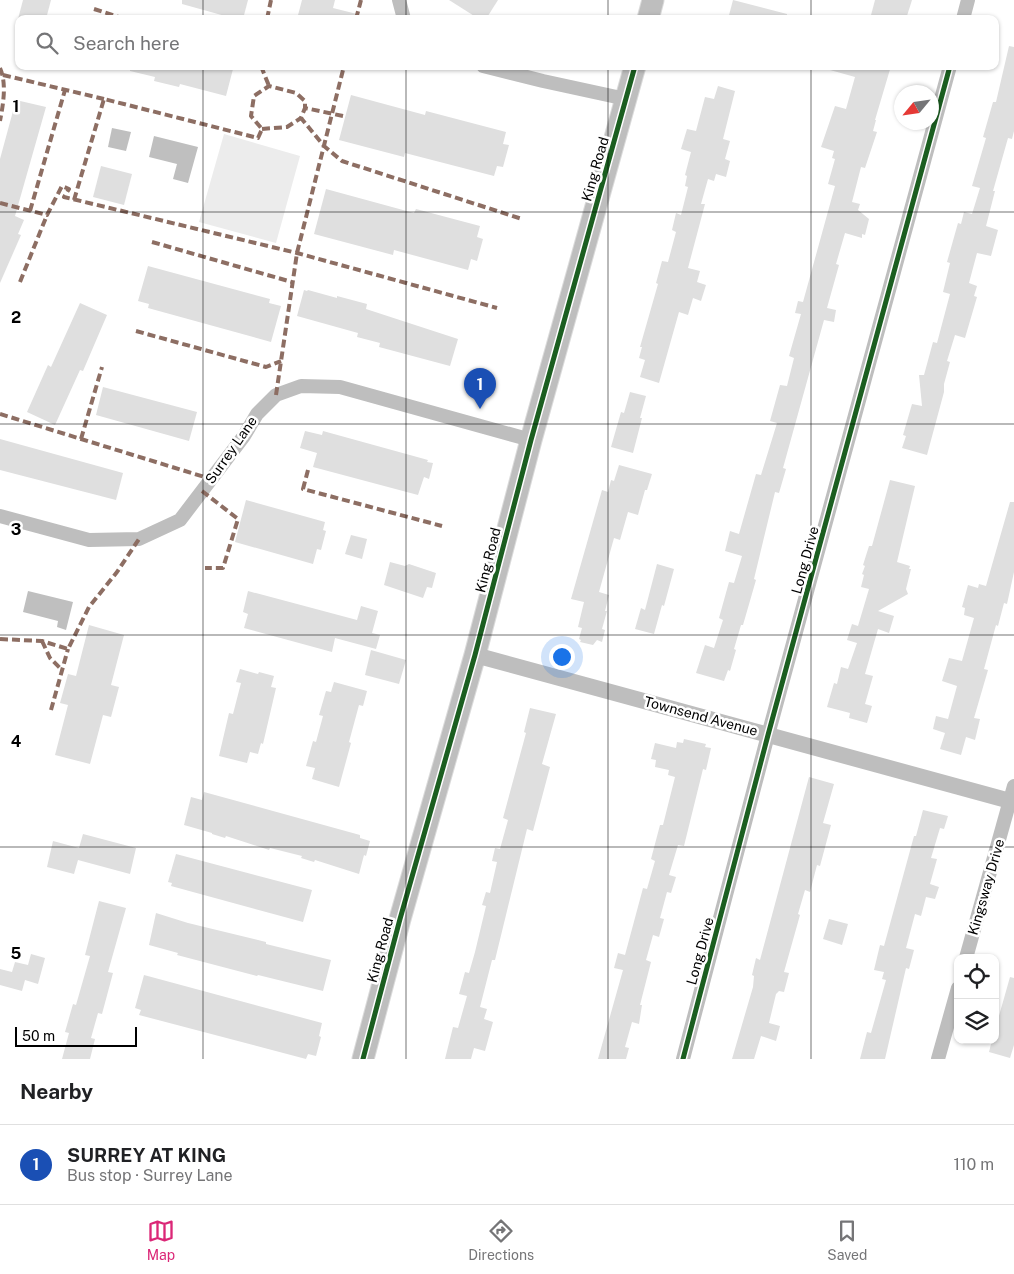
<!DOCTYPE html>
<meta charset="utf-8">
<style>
:root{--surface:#fff;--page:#f6f6f6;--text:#202124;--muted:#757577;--line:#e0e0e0;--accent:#db2777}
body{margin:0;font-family:"Public Sans",sans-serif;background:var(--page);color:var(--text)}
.controls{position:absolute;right:15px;bottom:15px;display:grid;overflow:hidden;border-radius:10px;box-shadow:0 1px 4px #0004}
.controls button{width:45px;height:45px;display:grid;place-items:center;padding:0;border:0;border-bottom:1px solid var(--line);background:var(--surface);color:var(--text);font:25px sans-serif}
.compass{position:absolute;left:894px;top:85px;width:45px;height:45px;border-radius:50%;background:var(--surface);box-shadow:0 1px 4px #0004;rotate:241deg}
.scale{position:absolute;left:15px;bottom:12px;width:122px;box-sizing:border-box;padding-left:5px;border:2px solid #000;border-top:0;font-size:14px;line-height:18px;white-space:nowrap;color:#000;-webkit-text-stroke:4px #fff;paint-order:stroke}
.you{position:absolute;left:561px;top:656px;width:18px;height:18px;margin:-12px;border:4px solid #fff;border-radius:50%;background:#1a73e8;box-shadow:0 0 0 8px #1a73e833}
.badge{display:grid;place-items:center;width:32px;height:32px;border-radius:50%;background:var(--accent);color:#fff;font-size:16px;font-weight:700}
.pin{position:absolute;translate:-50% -41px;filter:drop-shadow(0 1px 2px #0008)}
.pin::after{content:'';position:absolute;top:26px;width:18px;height:15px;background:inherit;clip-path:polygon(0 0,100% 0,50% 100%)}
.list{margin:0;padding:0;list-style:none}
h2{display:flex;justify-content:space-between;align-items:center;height:65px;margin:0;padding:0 20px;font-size:21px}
h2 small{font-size:16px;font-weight:400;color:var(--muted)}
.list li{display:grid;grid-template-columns:32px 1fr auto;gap:15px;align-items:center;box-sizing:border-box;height:80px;padding:0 20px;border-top:1px solid var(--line)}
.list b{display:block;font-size:19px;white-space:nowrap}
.list p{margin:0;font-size:16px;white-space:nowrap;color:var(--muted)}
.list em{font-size:16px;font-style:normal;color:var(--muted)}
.icon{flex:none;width:28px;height:28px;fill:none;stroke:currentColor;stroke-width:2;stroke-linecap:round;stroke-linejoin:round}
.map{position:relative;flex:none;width:1014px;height:1059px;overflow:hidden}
.search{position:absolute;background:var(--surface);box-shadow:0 1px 4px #0004;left:15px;right:15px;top:15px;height:55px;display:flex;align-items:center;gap:12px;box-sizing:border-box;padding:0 18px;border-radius:10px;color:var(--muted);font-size:19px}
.sheet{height:145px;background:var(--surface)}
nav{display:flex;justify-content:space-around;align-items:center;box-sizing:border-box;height:70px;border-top:1px solid var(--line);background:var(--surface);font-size:14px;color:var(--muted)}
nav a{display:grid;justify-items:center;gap:2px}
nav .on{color:var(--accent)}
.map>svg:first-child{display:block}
.green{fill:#ececec}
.water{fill:#bfbfbf}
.building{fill:#dfdfdf}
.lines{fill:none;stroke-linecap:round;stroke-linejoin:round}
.primary-casing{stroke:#dbdbdb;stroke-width:23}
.minor{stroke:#bebebe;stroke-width:14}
.tertiary{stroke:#bebebe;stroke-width:16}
.primary{stroke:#bebebe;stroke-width:21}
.quiet{stroke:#8d6e63;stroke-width:4;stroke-dasharray:8 4;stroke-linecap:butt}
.cycleway-casing{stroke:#fff;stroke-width:8}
.cycleway{stroke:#1b5e20;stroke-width:5}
.grid{fill:none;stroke:#000;stroke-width:1;stroke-opacity:0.55}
.labels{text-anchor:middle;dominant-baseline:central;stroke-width:5;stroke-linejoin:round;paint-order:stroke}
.street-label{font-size:14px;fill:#000;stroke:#fff}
.grid-label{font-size:16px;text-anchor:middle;font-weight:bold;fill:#000;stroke:#fff;stroke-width:5;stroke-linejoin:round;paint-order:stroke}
</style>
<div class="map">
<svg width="1014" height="1059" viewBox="0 0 1014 1059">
<rect width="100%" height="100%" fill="#fff"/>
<polygon class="green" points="224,134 300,156 276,243 199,222"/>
<g class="water">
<polygon points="112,128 131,132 126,151 108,147"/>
<polygon points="154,136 198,147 188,183 173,179 177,164 149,157"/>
<polygon points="28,591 73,602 66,630 57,627 58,621 23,612"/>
</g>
<g class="building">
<polygon points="23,0 51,0 46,19 18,19"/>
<polygon points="182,0 248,0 243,19 236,19 182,4"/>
<polygon points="302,0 335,0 333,8 357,14 357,19 297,19"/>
<polygon points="449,0 498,0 486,19 479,19"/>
<polygon points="733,0 787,14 787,19 728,19"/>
<polygon points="875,0 912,0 906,19 870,19"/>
<polygon points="1009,46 1014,47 1014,131 1012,139 1008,138 993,191 995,191 986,226 998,230 991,256 977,253 969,283 977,286 974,296 977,297 965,338 955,335 947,361 950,362 944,384 944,392 927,455 902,448 906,436 903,435 912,404 922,406 919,375 924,375 933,342 937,343 950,294 943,292 950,263 947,262 958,223 961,224 964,212 972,214 980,188 972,186 986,138 983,137 993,102 996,102"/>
<polygon points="130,66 225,66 233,69 226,96 180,84 179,87 154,81 155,77 130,71"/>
<polygon points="831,66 891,66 875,120 876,120 873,131 877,132 865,168 861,167 852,202 860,204 858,210 869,219 865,235 862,234 862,238 845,233 836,264 839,265 827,308 836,310 834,322 824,320 783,468 786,469 779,493 775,492 754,579 756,580 743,625 741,625 734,649 736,650 730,671 728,670 724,681 696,673 705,645 714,648 723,620 719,618 729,582 734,583 742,556 725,551 730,531 739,534 756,474 761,475 777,423 770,421 780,385 787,386 794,358 789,356 801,314 795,313 798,301 803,302 835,186 828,184 835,159 832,158 834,151 821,147 835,106 846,109 855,77 830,70"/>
<polygon points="718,86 735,91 723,139 730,141 725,159 730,161 726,177 716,174 714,181 708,179 701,204 705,204 688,268 700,271 697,282 706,285 701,301 693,298 688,315 679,312 659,383 640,377 645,360 639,358 642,347 640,347 658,284 656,283 662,261 668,262 676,232 672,230 676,213 681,215 688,187 685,186 687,176 685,175 691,152 681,149 687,129 696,131 705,97 714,99"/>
<polygon points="351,95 425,115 426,111 506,132 503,144 509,145 503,167 497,166 494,176 405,153 404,157 339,140"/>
<polygon points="16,100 46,107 15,216 24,220 18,234 21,235 0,283 0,159"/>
<polygon points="101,166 132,174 124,205 93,197"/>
<polygon points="326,189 414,213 416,209 480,226 477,237 483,239 477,261 471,259 468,270 394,250 393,255 314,234"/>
<polygon points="148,266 270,299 269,303 281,306 271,342 148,308 149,304 138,301"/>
<polygon points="304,290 307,291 308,290 337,298 337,296 367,304 366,309 458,339 450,366 379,347 380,343 357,337 358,333 297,316"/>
<polygon points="80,303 107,315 83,371 80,370 55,425 27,412 48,365 51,367"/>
<polygon points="103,387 197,412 189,441 96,415"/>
<polygon points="630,392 646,396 640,418 642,418 633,453 611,447 621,412 624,413"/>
<polygon points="305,431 322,435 323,431 428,460 427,462 433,463 429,479 424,477 418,495 313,467 317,453 300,448"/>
<polygon points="0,439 123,473 116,500 0,470"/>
<polygon points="619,465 652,474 647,490 645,490 638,515 628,512 620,540 614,538 599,592 609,595 605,611 607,611 602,629 605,630 602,642 597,640 593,645 580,642 581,640 579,639 582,628 578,627 584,602 571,599 602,490 608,492 611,480 614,481"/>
<polygon points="890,480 915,486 897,562 910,566 909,569 911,569 906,589 908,594 878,611 894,616 889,633 878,629 865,674 873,676 865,704 872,706 867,723 849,718 850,713 827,707 834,683 837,684 841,667 848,669 857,643 847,640 852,624 858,626 869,589 861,587 864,575 862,574 865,566 863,565 869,546 872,546"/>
<polygon points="246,500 325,522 323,530 326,531 321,550 317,549 313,564 235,542"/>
<polygon points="1010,502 1014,502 1014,572 1007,604 1004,603 998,626 996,625 984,669 988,670 974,718 980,719 975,740 966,737 961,755 940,749 945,733 933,729 936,716 948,719 957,686 942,681 949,658 962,661 974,618 964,615 965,608 962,607 968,585 978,588 979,584 986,586"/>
<polygon points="351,535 367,539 362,559 345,554"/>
<polygon points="390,562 405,566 409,564 436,573 432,588 427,587 423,598 384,585"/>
<polygon points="657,564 674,569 664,606 662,605 654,634 635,629 641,608 645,610"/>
<polygon points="248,591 357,620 361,606 378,611 372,633 380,635 376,649 335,638 332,652 244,628 248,614 243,612"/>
<polygon points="89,625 124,635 111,685 119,687 111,717 103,715 90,764 55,755 68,705 60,703 68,674 76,676"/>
<polygon points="371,650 406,660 399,684 365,675"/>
<polygon points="240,669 258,674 259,672 274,676 271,687 276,688 263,744 261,743 258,754 250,752 247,763 219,756 229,713 233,714 241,683 236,682"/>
<polygon points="334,682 367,691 363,706 359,705 349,742 351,743 339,787 312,779 315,768 306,766 313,741 316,742 323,716 319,715 326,691 331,692"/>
<polygon points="530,708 556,714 542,764 550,767 533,831 527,829 495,960 492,960 480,1007 487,1009 484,1019 493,1022 485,1051 474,1048 471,1059 445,1059 453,1027 458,1028 467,996 459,994 465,972 469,973 475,952 486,906 482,905 486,892 490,893 497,862 492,861 495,848 500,849 508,820 503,818 526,733 524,732"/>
<polygon points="684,739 706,744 705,747 711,748 706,770 703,769 684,846 678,845 669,875 676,877 671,893 667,892 660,918 664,919 659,937 653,935 646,960 651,962 640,1005 642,1005 639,1024 632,1022 625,1047 629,1048 626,1059 598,1059 623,970 614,968 618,953 625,955 643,888 647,889 655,861 651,859 660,825 663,825 675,777 668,775 669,770 655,767 656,760 651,759 655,743 676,748 677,742 683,743"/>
<polygon points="809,777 834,784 823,823 831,825 820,866 817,865 810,892 805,890 798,914 800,915 784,972 789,973 784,992 779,991 776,994 769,1023 780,1026 776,1041 761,1036 754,1059 732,1059 753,987 754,976 752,975 756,958 760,960"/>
<polygon points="204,792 360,835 360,838 370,841 366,856 364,855 359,874 315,860 314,862 301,858 302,856 270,848 269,850 226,836 225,838 212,834 212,833 184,825 191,797 202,800"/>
<polygon points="923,810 948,816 944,829 940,828 931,858 937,859 930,884 939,887 935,899 926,897 921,916 915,914 906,948 914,950 909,969 906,968 885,1059 860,1059 867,1032 871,1033 886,980 882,979 884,972 874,970 880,945 884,946 914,836 916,836"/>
<polygon points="83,834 136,848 130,874 78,860 74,874 47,867 53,841 79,848"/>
<polygon points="176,854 312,890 303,922 171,886 172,883 168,882"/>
<polygon points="99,901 126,908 108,972 113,973 102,1014 98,1013 91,1038 95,1039 90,1059 62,1059 69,1033 65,1032 73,1004 76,1005 90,956 85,955"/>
<polygon points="156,913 188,923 266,942 266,944 331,960 323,991 258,975 257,976 177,955 178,953 149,945"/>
<polygon points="829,919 848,924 842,945 823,939"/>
<polygon points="31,954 45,958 38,984 25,980 22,991 0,985 0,969 12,972 15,962 28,965"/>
<polygon points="144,975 322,1023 319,1036 321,1037 316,1056 308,1054 306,1059 139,1015 141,1010 135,1008"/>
<polygon points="1010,977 1014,978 1014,1045 1010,1058 989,1052 992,1040 995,1040 995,1030"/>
</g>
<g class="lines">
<defs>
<g id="primary">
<polyline points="648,19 653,0"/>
<polyline points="363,1059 400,919 475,655 531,440 635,66"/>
</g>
</defs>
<use href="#primary" class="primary-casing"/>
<g class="minor">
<polyline points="399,0 404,19"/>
<polyline points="963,19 968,0"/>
<polyline points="483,66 543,81 626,99"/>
<polyline points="0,516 89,540 139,539 180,520 244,436 257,414 276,395 301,386 340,387 531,440"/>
<polyline points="966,958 1014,786"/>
<polyline points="683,1059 768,735 950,66"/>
<polyline points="938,1059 958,988"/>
</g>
<polyline class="tertiary" points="475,655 1014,802"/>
<use href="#primary" class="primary"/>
<g class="quiet">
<polyline points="94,9 125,19"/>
<polyline points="267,19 271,0"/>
<polyline points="356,19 361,0"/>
<polyline points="261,66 269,86"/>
<path d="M 0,68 C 7,84 3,105 0,121"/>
<polyline points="3,75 104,99"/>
<polyline points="343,116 305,108 301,118 324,146 342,161 522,219"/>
<polyline points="262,129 287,127 301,118"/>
<polyline points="74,200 104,99 258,138 262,129 251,116 254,96 269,86 296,93 305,101 305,108"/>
<polyline points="0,203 47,215 62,186 69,189 64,197 297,253 497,308"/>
<polyline points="30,211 65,90"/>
<polyline points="152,242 292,282"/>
<polyline points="20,282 47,215"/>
<polyline points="136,331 266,367 281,361"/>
<polyline points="276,395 297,253 344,66"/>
<polyline points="0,414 211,479"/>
<polyline points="81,439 102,367"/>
<polyline points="308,470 303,489 442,526"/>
<polyline points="202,491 238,519 223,568 205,568"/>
<polyline points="0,639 42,641 68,649 89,607 117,572 139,539"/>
<polyline points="42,641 50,658 62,670"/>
<polyline points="51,710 68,649"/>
</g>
<defs>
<g id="cycleway">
<polyline points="363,1059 400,919 475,655 531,440 635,66"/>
<polyline points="683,1059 768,735 950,66"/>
</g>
</defs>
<use href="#cycleway" class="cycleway-casing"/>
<use href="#cycleway" class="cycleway"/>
</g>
<path class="grid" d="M 203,0 L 203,19M 406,0 L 406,19M 608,0 L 608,19M 811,0 L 811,19M 203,66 L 203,1059M 406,66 L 406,1059M 608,66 L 608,1059M 811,66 L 811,1059M 0,212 L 1014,212M 0,424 L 1014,424M 0,635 L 1014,635M 0,847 L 1014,847"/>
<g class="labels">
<g class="street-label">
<text transform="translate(595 169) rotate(-74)">King Road</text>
<text transform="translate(231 450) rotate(-55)">Surrey Lane</text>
<text transform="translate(488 560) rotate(-76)">King Road</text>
<text transform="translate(805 560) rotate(-75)">Long Drive</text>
<text transform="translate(701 716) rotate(15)">Townsend Avenue</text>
<text transform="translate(986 887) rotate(-74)">Kingsway Drive</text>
<text transform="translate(380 950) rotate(-75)">King Road</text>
<text transform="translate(700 951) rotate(-75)">Long Drive</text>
</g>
</g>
<g class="grid-label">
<text x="16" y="112">1</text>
<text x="16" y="323">2</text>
<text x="16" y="535">3</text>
<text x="16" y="747">4</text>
<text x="16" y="959">5</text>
</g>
</svg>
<div class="controls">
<button><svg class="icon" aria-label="locate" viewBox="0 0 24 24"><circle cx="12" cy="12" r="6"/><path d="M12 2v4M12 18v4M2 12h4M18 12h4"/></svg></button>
<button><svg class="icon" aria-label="layers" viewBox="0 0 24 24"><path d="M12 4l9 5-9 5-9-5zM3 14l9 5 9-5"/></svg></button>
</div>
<svg class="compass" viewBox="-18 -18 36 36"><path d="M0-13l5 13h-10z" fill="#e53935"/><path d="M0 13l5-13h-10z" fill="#757577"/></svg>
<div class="scale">50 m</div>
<div class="you"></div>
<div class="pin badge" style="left:480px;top:409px;background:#1a4fb4">1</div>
<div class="search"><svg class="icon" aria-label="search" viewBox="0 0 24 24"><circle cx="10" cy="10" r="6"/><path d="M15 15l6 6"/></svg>Search here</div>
</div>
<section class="sheet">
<h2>Nearby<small></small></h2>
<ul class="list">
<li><span class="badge" style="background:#1a4fb4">1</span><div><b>SURREY AT KING</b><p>Bus stop · Surrey Lane</p></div><em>110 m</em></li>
</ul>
</section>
<nav>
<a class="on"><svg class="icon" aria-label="map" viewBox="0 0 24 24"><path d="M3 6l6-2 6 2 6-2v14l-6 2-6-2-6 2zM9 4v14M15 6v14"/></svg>Map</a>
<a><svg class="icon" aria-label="directions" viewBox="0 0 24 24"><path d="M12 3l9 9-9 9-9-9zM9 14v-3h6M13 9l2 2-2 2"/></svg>Directions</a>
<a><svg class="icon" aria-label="saved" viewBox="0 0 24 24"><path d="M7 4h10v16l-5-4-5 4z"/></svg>Saved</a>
</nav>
